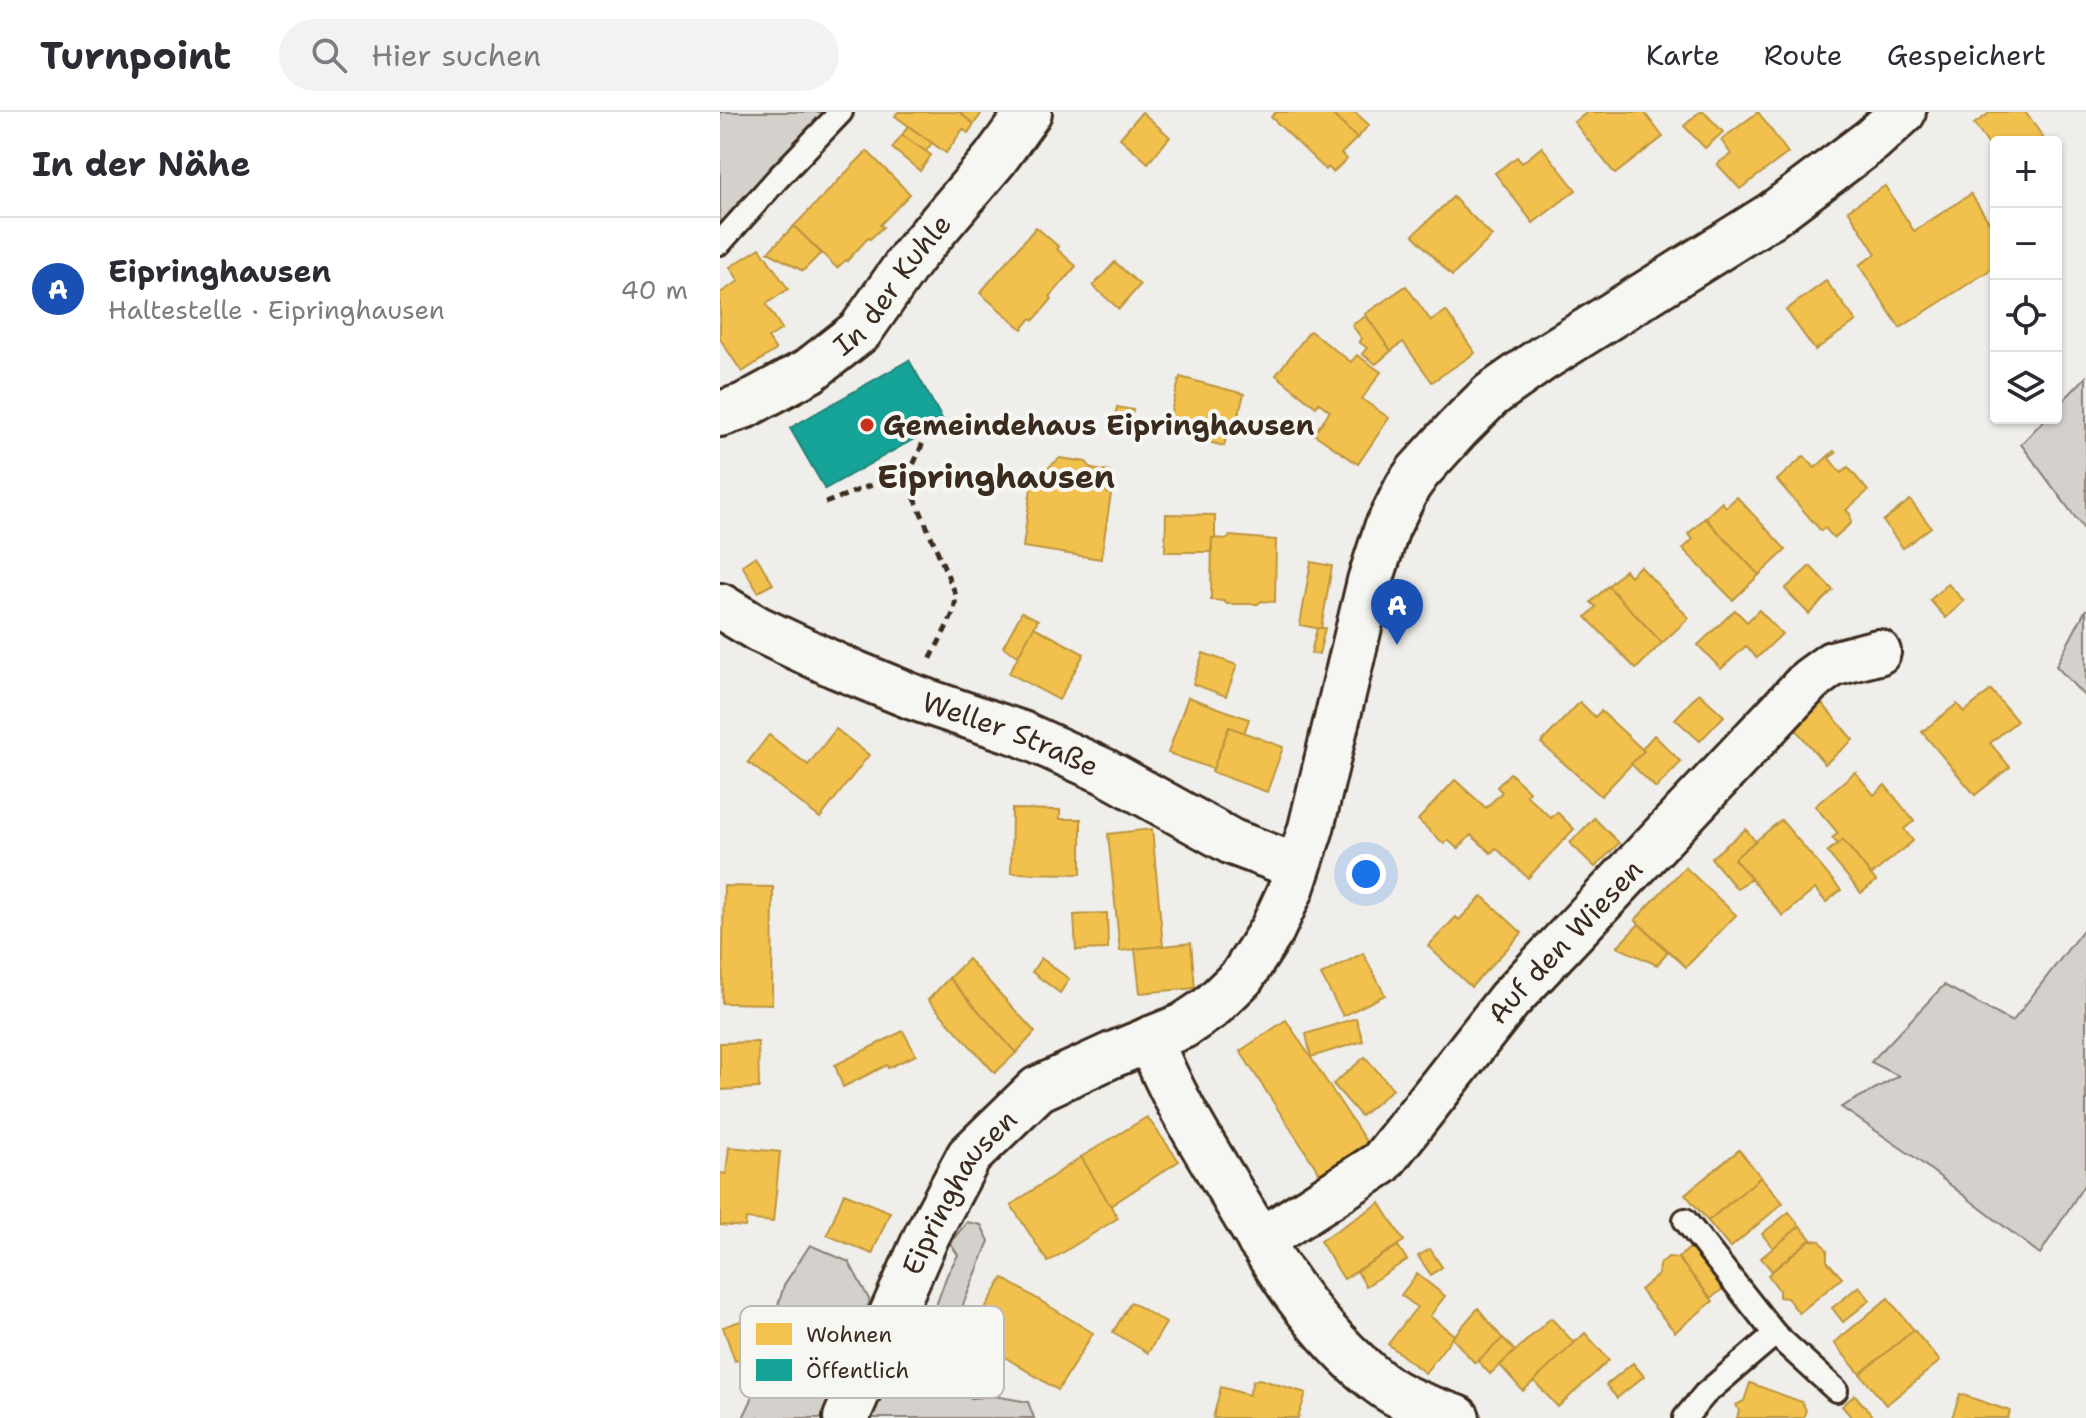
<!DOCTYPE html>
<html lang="de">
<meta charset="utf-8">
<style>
:root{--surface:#fff;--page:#f2f2f3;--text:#2b2b33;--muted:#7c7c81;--line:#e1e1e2;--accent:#ea580c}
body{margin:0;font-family:"Shantell Sans",sans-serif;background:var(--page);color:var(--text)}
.controls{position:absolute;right:24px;top:24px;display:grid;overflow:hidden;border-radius:8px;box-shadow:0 2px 6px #0004}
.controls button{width:72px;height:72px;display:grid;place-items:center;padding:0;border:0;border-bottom:2px solid var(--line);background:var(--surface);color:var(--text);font:40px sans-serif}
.you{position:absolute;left:646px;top:762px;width:28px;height:28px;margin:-20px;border:6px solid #fff;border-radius:50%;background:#1a73e8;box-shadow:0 0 0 12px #1a73e833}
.badge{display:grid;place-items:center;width:52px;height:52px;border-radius:50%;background:var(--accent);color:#fff;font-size:26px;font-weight:700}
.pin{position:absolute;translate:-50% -66px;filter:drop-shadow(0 2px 4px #0008)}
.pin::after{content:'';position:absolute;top:42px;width:28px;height:24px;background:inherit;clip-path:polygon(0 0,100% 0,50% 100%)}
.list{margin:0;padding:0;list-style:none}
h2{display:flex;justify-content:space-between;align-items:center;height:104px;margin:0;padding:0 32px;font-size:34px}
h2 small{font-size:26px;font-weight:400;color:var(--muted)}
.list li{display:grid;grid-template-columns:52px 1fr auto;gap:24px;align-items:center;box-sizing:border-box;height:144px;padding:0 32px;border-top:2px solid var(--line)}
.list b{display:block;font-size:30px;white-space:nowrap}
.list p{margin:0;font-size:26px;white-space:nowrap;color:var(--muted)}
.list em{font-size:26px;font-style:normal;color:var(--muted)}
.icon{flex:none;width:44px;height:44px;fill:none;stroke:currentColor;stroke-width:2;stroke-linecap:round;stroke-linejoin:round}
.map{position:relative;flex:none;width:1366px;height:1306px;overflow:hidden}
header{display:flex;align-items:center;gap:48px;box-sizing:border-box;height:112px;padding:0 40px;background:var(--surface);border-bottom:2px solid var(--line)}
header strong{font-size:38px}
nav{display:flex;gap:44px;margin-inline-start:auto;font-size:28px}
.search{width:560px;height:72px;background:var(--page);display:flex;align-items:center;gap:20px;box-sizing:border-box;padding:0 28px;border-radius:44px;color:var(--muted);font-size:30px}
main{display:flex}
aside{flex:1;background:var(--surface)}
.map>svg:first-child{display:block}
.green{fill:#d4d1cc;stroke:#887e75;stroke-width:2}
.homes{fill:#f2c14e;stroke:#bb9440;stroke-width:2}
.public{fill:#17a398;stroke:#227f73;stroke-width:2}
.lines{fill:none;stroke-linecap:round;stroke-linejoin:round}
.service-casing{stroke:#3b2a1e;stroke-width:28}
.minor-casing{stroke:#3b2a1e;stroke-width:50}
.secondary-casing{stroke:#3b2a1e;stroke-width:50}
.path{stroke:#3b2a1e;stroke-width:5;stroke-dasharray:8 6;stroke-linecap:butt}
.service{stroke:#f6f6f2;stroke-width:22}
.minor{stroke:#f6f6f2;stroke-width:44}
.secondary{stroke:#f6f6f2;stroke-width:44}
.poi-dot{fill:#c8321e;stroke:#f6f6f2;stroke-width:3}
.labels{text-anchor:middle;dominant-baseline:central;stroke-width:8;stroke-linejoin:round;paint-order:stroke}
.street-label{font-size:28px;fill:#3b2a1e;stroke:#f6f6f2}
.poi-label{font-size:28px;font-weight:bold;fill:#3b2a1e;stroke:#f6f6f2;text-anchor:start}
.quarter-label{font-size:32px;font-weight:bold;fill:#3b2a1e;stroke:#f6f6f2}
.key{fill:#f6f6f2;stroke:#beb9b2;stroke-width:2}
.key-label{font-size:22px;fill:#3b2a1e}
</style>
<header>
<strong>Turnpoint</strong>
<div class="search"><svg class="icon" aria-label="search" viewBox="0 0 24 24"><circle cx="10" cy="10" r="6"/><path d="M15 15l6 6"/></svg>Hier suchen</div>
<nav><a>Karte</a><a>Route</a><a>Gespeichert</a></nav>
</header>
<main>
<aside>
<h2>In der Nähe<small></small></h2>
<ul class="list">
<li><span class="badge" style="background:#1a4fb4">A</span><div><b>Eipringhausen</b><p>Haltestelle · Eipringhausen</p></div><em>40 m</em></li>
</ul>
</aside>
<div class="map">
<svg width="1366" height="1306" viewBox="0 0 1366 1306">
<rect width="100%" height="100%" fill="#efeeea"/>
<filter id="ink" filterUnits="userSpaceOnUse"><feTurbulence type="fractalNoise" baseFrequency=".0125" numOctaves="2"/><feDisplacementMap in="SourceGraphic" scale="16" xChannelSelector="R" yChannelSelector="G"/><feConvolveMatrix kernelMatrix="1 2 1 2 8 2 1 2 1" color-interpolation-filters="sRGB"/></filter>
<g filter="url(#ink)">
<g class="green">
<polygon points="0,0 109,0 0,119"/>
<polygon points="1366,265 1366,420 1301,332 1326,306 1336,306 1336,296"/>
<polygon points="1366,497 1366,586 1336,554"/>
<polygon points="1366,814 1366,1070 1320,1142 1194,1045 1121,995 1179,964 1151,950 1224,873 1292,910"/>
<polygon points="247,1110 261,1113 269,1129 240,1200 260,1261 251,1286 274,1284 308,1290 314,1306 23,1306 31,1289 64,1173 90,1133 129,1150 150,1189 131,1231 129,1253 212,1205 227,1163 238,1143 230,1131"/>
</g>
<g class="homes">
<polygon points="178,0 239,0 254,12 248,21 243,17 226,41 175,4"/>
<polygon points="239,0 258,0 261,2 254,12"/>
<polygon points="422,0 450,25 428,51 400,26"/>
<polygon points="556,0 610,0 637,26 621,42 627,47 613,60 608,55 606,58 551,5"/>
<polygon points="610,0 635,0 649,13 637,26"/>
<polygon points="868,0 924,0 943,25 895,62 854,10"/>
<polygon points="979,0 984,0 1003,20 985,36 964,14"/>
<polygon points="1038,0 1068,41 1020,77 997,52 1011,42 1001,28"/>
<polygon points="1271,0 1305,0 1323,25 1316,30 1276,30 1276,43 1254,12"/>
<polygon points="188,14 212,31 205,40 182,23"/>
<polygon points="182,23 211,43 200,59 172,36"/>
<polygon points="822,35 856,78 813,111 775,61 797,45 802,51"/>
<polygon points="147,39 190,82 160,113 163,115 150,127 148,126 127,149 126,148 117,156 74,114"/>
<polygon points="1165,74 1194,119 1251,82 1276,121 1276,154 1180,216 1139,153 1156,142 1128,98"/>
<polygon points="733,85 772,124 732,164 693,123"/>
<polygon points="74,114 101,141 83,159 48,140"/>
<polygon points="316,115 339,135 337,137 356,154 330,185 332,187 314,208 311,206 302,217 260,181"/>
<polygon points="40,136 68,177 46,192 62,217 48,226 56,238 22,260 0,227 0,181 19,169 10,155"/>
<polygon points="395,150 420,173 399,197 373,174"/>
<polygon points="1106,169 1136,209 1095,238 1066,198"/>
<polygon points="686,174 711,209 726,199 755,241 712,270 683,230 671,239 645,202"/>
<polygon points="646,204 671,239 656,252 642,242 647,236 639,230 642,227 632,213"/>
<polygon points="590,219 631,250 637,243 661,260 642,287 669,306 638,352 594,322 610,299 599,291 596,295 556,263"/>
<polygon points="460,265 524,282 517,309 510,308 504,334 446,319"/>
<polygon points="397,295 413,298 409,317 393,313"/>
<polygon points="1114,339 1116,341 1109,346 1121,361 1128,355 1148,379 1126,398 1130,402 1131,411 1114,426 1105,416 1101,419 1057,368 1084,344 1095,356"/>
<polygon points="340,346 366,350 372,357 390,360 387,381 391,382 381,447 303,435 312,368 326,370 329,355"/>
<polygon points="1017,385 1066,438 1039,463 985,406 1002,390 1006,395"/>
<polygon points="1190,388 1211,415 1183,436 1163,409"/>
<polygon points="446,402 495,403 495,427 492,426 491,440 445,440"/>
<polygon points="985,406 1039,463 1013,488 963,437 973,427 968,422"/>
<polygon points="510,424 556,428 555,490 541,489 538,492 507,492 504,489 491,488 492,426 507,427"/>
<polygon points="36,444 53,472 38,480 22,453"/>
<polygon points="591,450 612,454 601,517 580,513"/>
<polygon points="920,454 969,506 942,531 888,474 905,458 910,464"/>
<polygon points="1090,454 1113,478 1089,502 1065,477"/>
<polygon points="1228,472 1244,489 1226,506 1210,488"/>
<polygon points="888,474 942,531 916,557 866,505 876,495 871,490"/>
<polygon points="1015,498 1027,510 1039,498 1062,522 1037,546 1026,534 1001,557 978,533"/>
<polygon points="302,500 318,508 298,544 283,535"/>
<polygon points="314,515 364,542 339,588 289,561"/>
<polygon points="597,516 605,516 599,542 591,541"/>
<polygon points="483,541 517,553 506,584 473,572"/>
<polygon points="1271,578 1297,609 1270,631 1290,655 1255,683 1202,620 1237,592 1244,600"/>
<polygon points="979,581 1004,604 980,629 955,607"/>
<polygon points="468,585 529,607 524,621 509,615 493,657 448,641"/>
<polygon points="1100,589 1133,628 1105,652 1072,613"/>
<polygon points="860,590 875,605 881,599 924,639 881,684 821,631"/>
<polygon points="509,615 563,635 547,680 492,660"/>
<polygon points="116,617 149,643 100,706 28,650 49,623 88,653"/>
<polygon points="934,623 961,650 936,676 911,652 924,639 922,637"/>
<polygon points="1135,660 1154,683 1165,673 1194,709 1184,717 1193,729 1151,763 1123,728 1118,732 1112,726 1118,721 1095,694"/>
<polygon points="790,661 809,679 806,683 831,706 837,700 854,717 808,766 776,736 771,741 751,723 738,737 728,728 724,732 698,708 735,668 766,696 782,680 777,675"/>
<polygon points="292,697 340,698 340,707 361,707 361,762 291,761"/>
<polygon points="874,706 899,731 875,755 850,731"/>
<polygon points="1061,708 1121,778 1106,790 1095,777 1063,804 1014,747"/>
<polygon points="432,717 443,834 400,839 388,722"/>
<polygon points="1026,717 1035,729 1014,747 1031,766 1017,777 991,746"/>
<polygon points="1123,728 1156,769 1141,781 1107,740"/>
<polygon points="965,755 1016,803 966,855 915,808"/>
<polygon points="4,774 53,775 52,892 2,891"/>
<polygon points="762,784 802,821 751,875 708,834 736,805 739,808"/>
<polygon points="387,801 388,837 356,838 354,803"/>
<polygon points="919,812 948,840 937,853 897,835"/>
<polygon points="471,831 475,876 420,881 415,837"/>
<polygon points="643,841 665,883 623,904 601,863"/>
<polygon points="321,846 349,867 340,881 312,860"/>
<polygon points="248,847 315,920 296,941 229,866"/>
<polygon points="229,866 296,941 275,961 208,888"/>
<polygon points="636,906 643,929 591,945 586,922"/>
<polygon points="566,908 649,1034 602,1065 520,939"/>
<polygon points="183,919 196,943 168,956 167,953 123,975 115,953"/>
<polygon points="38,930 39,976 0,978 0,931"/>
<polygon points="645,945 673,977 641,1004 613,972"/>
<polygon points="427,1005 459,1049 390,1094 361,1045"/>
<polygon points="9,1035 60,1040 53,1110 26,1107 25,1115 0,1113 0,1061 6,1062"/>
<polygon points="1019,1038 1041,1065 988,1109 965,1082"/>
<polygon points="361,1045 398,1106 328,1150 291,1093"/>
<polygon points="1041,1065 1063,1091 1010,1136 988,1109"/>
<polygon points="124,1081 170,1100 152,1142 107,1123"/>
<polygon points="660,1091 684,1129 624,1167 600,1129"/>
<polygon points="1069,1100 1080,1114 1053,1136 1042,1122"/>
<polygon points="1080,1114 1091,1127 1052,1159 1041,1146"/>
<polygon points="1090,1128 1100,1129 1107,1138 1107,1149 1122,1166 1079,1201 1067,1186 1059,1185 1059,1178 1048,1163"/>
<polygon points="678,1134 687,1148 646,1174 637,1159"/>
<polygon points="971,1135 1004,1176 991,1186 958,1146"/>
<polygon points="710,1137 722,1155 711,1163 698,1144"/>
<polygon points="948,1145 958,1146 993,1189 955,1220 920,1178 938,1163 939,1153"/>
<polygon points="697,1162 725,1184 710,1204 734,1223 705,1261 668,1232 697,1195 681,1183"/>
<polygon points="283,1166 373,1221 338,1278 249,1223"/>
<polygon points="1139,1174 1150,1188 1123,1210 1112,1196"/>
<polygon points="1168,1186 1194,1218 1140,1262 1114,1231"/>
<polygon points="411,1190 446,1211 428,1241 393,1220"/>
<polygon points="758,1196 783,1227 755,1251 732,1226"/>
<polygon points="831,1206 855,1232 803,1279 780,1253"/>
<polygon points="26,1207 37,1241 15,1249 3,1215"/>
<polygon points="1194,1218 1220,1249 1166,1293 1140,1262"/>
<polygon points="865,1221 889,1248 838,1295 814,1269"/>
<polygon points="783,1226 795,1239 770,1262 758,1249"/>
<polygon points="913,1251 924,1264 897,1286 886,1273"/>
<polygon points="539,1267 586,1281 578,1306 493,1306 501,1275 529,1283 533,1269"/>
<polygon points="1030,1271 1082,1290 1086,1298 1083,1306 1017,1306 1019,1299 1016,1293 1024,1289"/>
<polygon points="1240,1282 1290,1299 1288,1306 1232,1306"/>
<polygon points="1135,1283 1154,1306 1132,1306 1122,1294"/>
</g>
<polygon class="public" points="189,248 224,310 105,377 70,316"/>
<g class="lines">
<defs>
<g id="service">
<polyline points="0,131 58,66 121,0"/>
<polyline points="965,1108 1055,1222 985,1282 965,1306"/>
<polyline points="1055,1222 1116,1278"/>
</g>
<g id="minor">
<path id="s1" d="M 0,302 L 24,294 L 89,259 L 140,219 L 192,145 L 275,47 L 309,0"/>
<path id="s2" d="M 0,494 L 38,517 L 117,554 L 193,585 L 302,622 L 384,659 L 512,730 L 578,755"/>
<path d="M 430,927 C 449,978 476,1022 504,1068 C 547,1141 591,1218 660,1271 C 682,1288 711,1297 737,1306"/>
<path id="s3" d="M 540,1129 L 661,1051 L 789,888 L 1090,568 L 1112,552 L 1158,540"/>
</g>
<g id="secondary">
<path id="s4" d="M 126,1306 L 207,1123 L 249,1044 L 318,977 L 392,943 L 463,914 L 490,896 L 522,865 L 552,818 L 571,777 L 591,716 L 650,469 L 667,416 L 688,374 L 698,360 L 738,316 L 771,283 L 822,247 L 1052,103 L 1152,28 L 1183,0"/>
</g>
</defs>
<use href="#service" class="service-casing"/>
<use href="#minor" class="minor-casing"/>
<use href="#secondary" class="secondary-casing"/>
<g class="path">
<polyline points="208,319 191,358 191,377 236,483 234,500 210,548"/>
<polyline points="105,391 191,358"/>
</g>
<use href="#service" class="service"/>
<use href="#minor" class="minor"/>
<use href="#secondary" class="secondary"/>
</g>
</g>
<circle class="poi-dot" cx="147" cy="313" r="8"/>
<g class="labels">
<g class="street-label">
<text stroke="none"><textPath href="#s1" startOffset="220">In der Kuhle</textPath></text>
<text stroke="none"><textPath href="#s2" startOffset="318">Weller Straße</textPath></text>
<text stroke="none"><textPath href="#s3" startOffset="432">Auf den Wiesen</textPath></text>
<text stroke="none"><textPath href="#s4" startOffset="254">Eipringhausen</textPath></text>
</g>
<g class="poi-label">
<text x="163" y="313">Gemeindehaus Eipringhausen</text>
</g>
<g class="quarter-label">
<text x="276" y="364">Eipringhausen</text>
</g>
</g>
<rect x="20" y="1194" width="264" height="92" rx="12" class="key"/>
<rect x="36" y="1211" width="36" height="22" fill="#f2c14e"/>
<rect x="36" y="1247" width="36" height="22" fill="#17a398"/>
<g class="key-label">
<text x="86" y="1230">Wohnen</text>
<text x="86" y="1266">Öffentlich</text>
</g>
</svg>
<div class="controls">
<button>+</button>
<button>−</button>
<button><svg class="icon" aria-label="locate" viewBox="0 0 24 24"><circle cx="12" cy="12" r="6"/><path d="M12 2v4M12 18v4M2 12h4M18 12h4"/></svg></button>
<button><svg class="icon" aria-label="layers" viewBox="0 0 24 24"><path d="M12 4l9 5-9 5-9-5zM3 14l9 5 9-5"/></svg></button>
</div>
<div class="you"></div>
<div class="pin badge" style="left:677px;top:533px;background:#1a4fb4">A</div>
</div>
</main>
